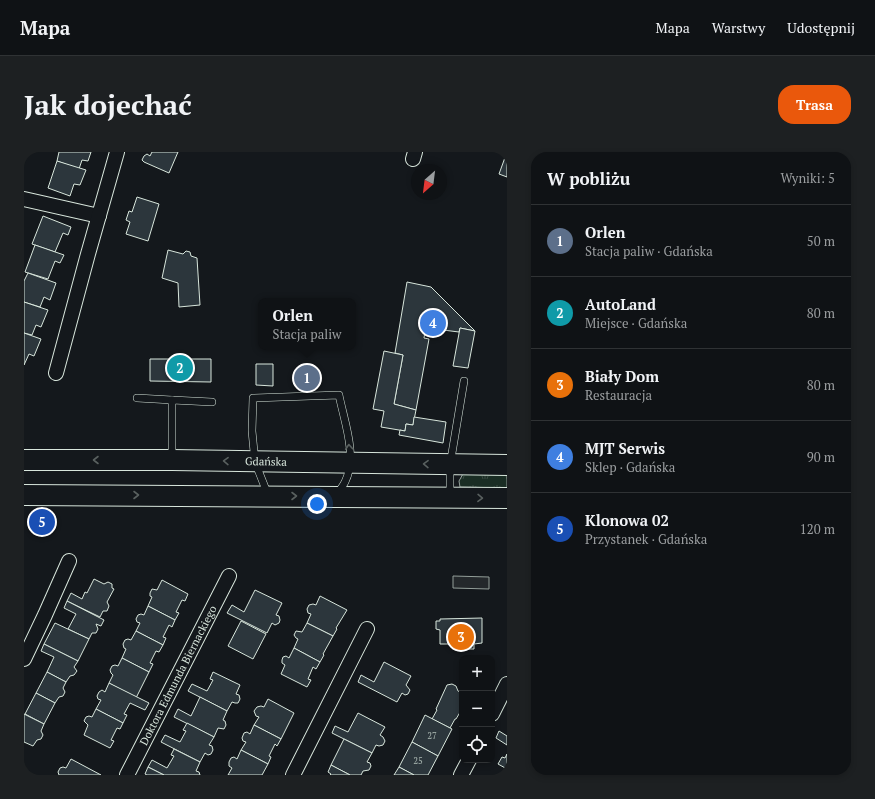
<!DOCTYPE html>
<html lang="pl">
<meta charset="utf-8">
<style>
:root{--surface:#0f1215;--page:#1d2022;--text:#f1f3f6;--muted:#9b9ea0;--line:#2f3234;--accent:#ea580c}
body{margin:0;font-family:"PT Serif",serif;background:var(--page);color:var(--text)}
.controls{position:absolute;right:12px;bottom:12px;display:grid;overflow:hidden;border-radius:8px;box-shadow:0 2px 6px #0003}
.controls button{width:36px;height:36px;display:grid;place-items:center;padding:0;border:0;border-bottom:1px solid var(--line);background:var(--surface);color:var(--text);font:20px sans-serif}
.compass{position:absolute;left:387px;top:12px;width:36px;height:36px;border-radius:50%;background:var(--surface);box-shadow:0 2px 6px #0003;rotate:208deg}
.you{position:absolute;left:293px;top:352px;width:14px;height:14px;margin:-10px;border:3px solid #fff;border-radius:50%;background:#1a73e8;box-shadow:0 0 0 6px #1a73e833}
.badge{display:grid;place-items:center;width:26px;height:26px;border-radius:50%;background:var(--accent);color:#fff;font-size:13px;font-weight:700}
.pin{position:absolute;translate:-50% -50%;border:2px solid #fff;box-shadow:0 1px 4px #0006}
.popup{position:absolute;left:234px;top:146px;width:98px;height:52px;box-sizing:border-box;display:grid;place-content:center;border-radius:8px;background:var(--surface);filter:drop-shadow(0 1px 3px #0005);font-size:13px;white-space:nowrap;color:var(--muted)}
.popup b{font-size:15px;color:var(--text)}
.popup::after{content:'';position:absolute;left:50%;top:100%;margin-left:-8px;border:8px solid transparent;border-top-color:var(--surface)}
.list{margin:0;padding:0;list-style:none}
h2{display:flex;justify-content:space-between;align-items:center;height:52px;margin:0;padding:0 16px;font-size:17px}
h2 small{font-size:13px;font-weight:400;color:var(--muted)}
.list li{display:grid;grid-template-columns:26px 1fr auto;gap:12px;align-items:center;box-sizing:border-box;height:72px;padding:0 16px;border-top:1px solid var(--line)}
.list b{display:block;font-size:15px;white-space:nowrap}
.list p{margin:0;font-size:13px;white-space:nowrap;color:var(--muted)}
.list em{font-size:13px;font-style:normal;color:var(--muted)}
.icon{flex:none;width:22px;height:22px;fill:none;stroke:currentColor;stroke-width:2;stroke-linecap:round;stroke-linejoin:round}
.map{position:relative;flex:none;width:483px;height:623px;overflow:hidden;border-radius:16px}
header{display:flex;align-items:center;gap:24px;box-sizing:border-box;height:56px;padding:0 20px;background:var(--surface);border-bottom:1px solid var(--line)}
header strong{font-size:19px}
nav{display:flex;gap:22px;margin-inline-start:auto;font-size:14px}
.intro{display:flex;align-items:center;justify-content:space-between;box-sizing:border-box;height:96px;padding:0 24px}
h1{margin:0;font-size:28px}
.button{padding:10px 18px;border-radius:16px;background:var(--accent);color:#fff;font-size:14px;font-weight:700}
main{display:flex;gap:24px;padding:0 24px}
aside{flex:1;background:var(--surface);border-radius:16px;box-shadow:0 2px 6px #0003}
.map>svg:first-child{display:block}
.grass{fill:url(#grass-tufts);stroke:#939e99}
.parking{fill:#24282b;stroke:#939e99}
.building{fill:#2c363c;stroke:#d8e6dc}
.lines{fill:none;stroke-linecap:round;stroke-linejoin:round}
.service-casing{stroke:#d8e6dc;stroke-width:8}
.minor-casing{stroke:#d8e6dc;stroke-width:16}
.secondary-casing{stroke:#d8e6dc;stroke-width:22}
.service{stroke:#14181c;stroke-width:7}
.minor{stroke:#14181c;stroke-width:14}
.secondary{stroke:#14181c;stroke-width:20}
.oneway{stroke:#59605f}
.labels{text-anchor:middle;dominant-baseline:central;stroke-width:3;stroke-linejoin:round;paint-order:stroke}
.number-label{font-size:9px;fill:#adbab4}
.street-label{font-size:11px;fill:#d8e6dc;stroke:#14181c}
</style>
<header>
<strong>Mapa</strong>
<nav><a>Mapa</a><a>Warstwy</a><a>Udostępnij</a></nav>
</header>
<div class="intro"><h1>Jak dojechać</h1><a class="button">Trasa</a></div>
<main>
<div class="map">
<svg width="483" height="623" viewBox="0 0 483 623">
<defs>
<pattern id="grass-tufts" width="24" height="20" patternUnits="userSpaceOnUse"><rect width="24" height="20" fill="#1a2d24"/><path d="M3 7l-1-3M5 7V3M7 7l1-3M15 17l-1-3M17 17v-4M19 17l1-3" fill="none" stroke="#3b4b43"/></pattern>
</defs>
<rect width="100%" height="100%" fill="#14181c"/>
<polygon class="grass" points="440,320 483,320 483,336 436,335 435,329"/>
<polygon class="parking" points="429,424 465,425 465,437 429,436"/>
<g class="building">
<polygon points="35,0 67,0 64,9 58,8 55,17 33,9"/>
<polygon points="128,0 154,0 145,21 120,10 118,8 120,4 123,2 126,4"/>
<polygon points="483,0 483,25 475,22"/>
<polygon points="33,9 62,18 56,33 50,32 46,44 24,36"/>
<polygon points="113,45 135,52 124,89 102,82 106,70 102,68 105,59 108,60"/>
<polygon points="19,64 47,75 44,83 39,81 31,100 8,92"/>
<polygon points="11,93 40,103 36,111 31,109 24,127 1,120"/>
<polygon points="144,98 159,102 162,99 166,100 167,104 173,106 176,153 155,155 154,131 138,126"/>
<polygon points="4,121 32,131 26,148 20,145 16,155 0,150 0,129"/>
<polygon points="383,130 407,135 451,179 436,176 435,180 411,177 411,175 402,173 400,186 405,187 392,258 370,252 379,203 371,201"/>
<polygon points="0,150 24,158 17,175 12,173 8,183 0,181"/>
<polygon points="436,176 451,179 444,216 429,214"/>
<polygon points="0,181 17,187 10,204 5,202 0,213"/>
<polygon points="360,199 379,203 370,252 392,258 389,273 382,272 381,279 357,275 360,259 349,257"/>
<polygon points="126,207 187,207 187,230 126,229"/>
<polygon points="232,212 249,212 249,234 232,233"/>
<polygon points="276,219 289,219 290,233 276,234"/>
<polygon points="390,265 422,270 419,291 375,283 376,278 381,279 382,272 389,273"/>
<polygon points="70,427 80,432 84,430 88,432 88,436 90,437 83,450 85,454 83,459 79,459 76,465 43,449 47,441 58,447 61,440 63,441"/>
<polygon points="138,428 164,442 161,449 158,448 152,460 155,461 151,468 124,454 128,445 126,444 126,441 128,437 133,438"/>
<polygon points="231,438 258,451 252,463 255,464 256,468 255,471 251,473 248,471 243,481 203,461 208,453 220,460"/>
<polygon points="296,444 323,458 312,476 313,477 309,484 283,471 287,462 284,461 283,457 285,453 289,452 292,453"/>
<polygon points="43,449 80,468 77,474 72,472 74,477 72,481 68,481 65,487 44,477 52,462 40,456"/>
<polygon points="124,454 151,468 148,475 145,473 139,485 142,486 139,493 112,479 116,471 113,470 112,467 114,463 117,462 120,463"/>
<polygon points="458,466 458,491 450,492 450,497 437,497 437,492 416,492 416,478 412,477 412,469 416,469 416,467"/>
<polygon points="217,469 242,482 229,507 204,494"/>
<polygon points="31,471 65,487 54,509 20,492"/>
<polygon points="283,471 309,484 299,502 300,503 296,510 270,496 274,487 272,486 270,483 272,479 278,480"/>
<polygon points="112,479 139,493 135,500 132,499 126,511 129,512 125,520 98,506 102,497 100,496 99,492 101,488 104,487 107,488"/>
<polygon points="20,492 54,509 50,515 53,519 50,523 46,524 42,530 23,520 30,505 17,499"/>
<polygon points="270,496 296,510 292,517 289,515 284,527 287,528 283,535 257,522 261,513 258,511 258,508 259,505 262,504 265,506"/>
<polygon points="98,506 125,520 112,546 85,531 89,523 87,521 86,518 88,514 91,513 94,514"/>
<polygon points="360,510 387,524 382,533 386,538 384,542 381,543 378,541 373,550 334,530 337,523 350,530"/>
<polygon points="23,520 42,530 39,536 41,540 39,544 35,545 31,551 12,541"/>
<polygon points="189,520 216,533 212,542 215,543 216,547 214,551 211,551 208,550 203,559 164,539 168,532 183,539 189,528 186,527"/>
<polygon points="85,531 125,551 121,558 106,551 100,562 103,563 99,571 72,557 77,548 74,547 73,544 75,540 78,538 81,540"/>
<polygon points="428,532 432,534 434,539 438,541 438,557 432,567 431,567 426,576 408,567 413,558 412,557 423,533"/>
<polygon points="12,541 31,551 20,572 1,562"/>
<polygon points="176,545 203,559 199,568 201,569 202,573 200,577 194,576 190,585 150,565 154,557 167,564"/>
<polygon points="244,547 270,561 257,587 230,573 235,565 232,564 230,559 233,555 237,554 240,555"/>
<polygon points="72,557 99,571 96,577 93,576 87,588 90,589 86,596 60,583 64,573 60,569 62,565 65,564 68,565"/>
<polygon points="334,561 361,575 356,583 359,585 361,589 359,593 355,594 352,593 348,601 308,581 311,574 324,580"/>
<polygon points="0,562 20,572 17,579 19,583 17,587 13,588 9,594 0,590"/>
<polygon points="401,563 428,577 414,604 388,590"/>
<polygon points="163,571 190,585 185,593 188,594 189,598 187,602 184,603 181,601 176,610 137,590 141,583 156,590 162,579 159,578"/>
<polygon points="230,573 257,587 253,594 251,592 245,604 247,605 244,612 217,598 222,590 219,589 218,586 220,581 223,580 226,582"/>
<polygon points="475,579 483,584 483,593 472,586"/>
<polygon points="320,587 348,601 343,610 346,611 347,614 345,618 339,619 337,623 326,623 307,613"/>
<polygon points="388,590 414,604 404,623 390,623 375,615"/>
<polygon points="150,597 176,610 172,619 175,620 176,623 140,623 124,615 128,608 143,616 150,604 147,603"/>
<polygon points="217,598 244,612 238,623 204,623 208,616 205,614 205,610 207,606 210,605 213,607"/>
<polygon points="483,602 483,617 474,612 478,605 481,606"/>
<polygon points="47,607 77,623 35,623 34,620 36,616 39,615 42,616"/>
<polygon points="307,613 326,623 306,623 307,622 304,620"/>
<polygon points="124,615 140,623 123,623 121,622"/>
<polygon points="375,615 390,623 370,623"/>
</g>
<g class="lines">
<defs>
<g id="service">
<polyline points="113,246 148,248"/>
<polyline points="148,308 148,248 188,250"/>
<path d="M 244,343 L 231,310 L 228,279 L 229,246 L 315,243 C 320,269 334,304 321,330 C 319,334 315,339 313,343"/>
<polyline points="426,345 426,313 440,229"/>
</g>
<g id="minor">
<polyline points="389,7 391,0"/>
<polyline points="0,47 75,64"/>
<polyline points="32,221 64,102 93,0"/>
<polyline points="0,507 21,463 45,409"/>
<polyline points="468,562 483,532"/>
<path id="s1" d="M 103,623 L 205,424"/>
<polyline points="269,623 343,477"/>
<polyline points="437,623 445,608"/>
</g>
<g id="secondary">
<path id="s2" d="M 0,308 L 148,308 L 483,313"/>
<polyline points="0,343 483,346"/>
</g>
</defs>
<use href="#service" class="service-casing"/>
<use href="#minor" class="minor-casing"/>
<use href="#secondary" class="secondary-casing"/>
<use href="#service" class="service"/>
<use href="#minor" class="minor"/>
<use href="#secondary" class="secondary"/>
</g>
<defs><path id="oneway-chevron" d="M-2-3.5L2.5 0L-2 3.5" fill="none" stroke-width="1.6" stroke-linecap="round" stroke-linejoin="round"/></defs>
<g class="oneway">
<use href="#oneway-chevron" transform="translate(325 295) rotate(-94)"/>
<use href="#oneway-chevron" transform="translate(72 308) rotate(-180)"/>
<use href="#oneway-chevron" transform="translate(202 309) rotate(-179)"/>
<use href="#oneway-chevron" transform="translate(402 312) rotate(-179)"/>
<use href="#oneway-chevron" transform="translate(112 343)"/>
<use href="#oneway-chevron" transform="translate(270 344)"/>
<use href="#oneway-chevron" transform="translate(456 346) rotate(1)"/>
</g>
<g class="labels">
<g class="number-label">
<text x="408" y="584">27</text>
<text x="394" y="609">25</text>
</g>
<g class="street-label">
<text stroke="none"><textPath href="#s2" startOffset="242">Gdańska</textPath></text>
<text stroke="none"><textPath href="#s1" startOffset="112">Doktora Edmunda Biernackiego</textPath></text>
</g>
</g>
</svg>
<div class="controls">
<button>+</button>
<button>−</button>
<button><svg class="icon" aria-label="locate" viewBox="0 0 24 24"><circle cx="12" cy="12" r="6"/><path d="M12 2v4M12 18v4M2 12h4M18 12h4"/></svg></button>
</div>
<svg class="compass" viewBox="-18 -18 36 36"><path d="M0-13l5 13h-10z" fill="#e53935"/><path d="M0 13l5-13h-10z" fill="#9b9ea0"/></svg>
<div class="you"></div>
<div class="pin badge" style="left:283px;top:226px;background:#5c6f8a">1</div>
<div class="popup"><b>Orlen</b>Stacja paliw</div>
<div class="pin badge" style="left:156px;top:216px;background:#0f9aa8">2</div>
<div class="pin badge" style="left:437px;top:485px;background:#e8710a">3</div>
<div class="pin badge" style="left:409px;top:171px;background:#3f7fe0">4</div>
<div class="pin badge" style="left:18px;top:370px;background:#1a4fb4">5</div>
</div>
<aside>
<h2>W pobliżu<small>Wyniki: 5</small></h2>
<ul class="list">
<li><span class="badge" style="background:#5c6f8a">1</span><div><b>Orlen</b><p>Stacja paliw · Gdańska</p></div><em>50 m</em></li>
<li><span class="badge" style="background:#0f9aa8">2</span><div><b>AutoLand</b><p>Miejsce · Gdańska</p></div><em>80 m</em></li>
<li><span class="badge" style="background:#e8710a">3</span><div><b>Biały Dom</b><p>Restauracja</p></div><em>80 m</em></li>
<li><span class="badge" style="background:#3f7fe0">4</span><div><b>MJT Serwis</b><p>Sklep · Gdańska</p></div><em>90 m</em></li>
<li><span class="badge" style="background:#1a4fb4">5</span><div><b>Klonowa 02</b><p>Przystanek · Gdańska</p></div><em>120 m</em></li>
</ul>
</aside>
</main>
